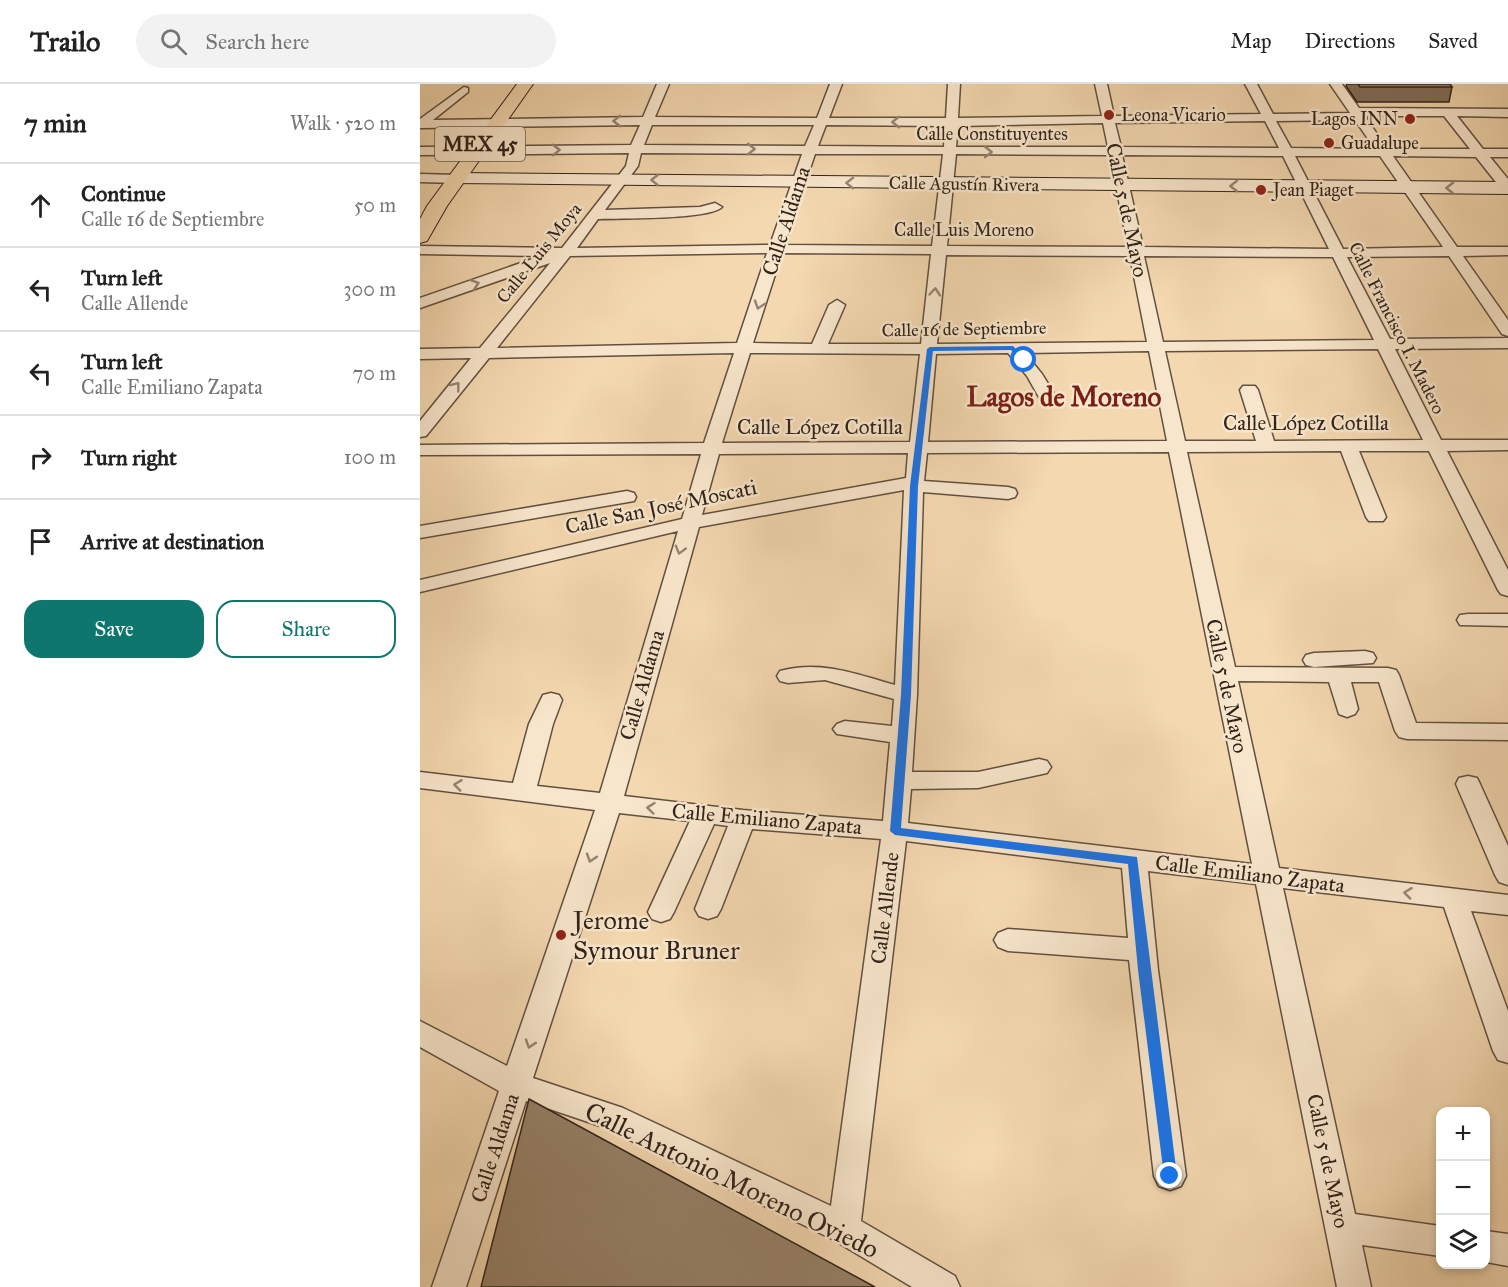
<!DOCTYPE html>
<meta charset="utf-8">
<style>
:root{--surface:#fff;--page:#f2f2f2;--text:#222;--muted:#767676;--line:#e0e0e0;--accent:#0f766e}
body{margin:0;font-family:"IM FELL Great Primer",serif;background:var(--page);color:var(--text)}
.controls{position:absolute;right:18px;bottom:18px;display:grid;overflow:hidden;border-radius:12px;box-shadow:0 3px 9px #0003}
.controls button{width:54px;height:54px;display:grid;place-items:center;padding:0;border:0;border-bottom:2px solid var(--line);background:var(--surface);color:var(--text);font:30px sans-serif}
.stop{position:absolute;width:18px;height:18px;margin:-14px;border:4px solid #1a73e8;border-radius:50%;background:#fff}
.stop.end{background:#1a73e8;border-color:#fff;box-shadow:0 2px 6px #0008}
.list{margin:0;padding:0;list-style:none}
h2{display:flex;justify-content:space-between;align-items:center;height:78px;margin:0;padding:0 24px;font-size:26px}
h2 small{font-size:20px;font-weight:400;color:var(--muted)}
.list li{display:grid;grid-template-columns:39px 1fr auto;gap:18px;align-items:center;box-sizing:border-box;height:84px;padding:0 24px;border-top:2px solid var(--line)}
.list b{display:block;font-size:22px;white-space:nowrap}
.list p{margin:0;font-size:20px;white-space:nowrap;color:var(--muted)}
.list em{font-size:20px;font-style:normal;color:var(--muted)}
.actions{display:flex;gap:12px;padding:18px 24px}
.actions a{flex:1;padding:14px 0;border:2px solid var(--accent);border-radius:18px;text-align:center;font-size:21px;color:var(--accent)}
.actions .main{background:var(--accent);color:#fff}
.icon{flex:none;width:33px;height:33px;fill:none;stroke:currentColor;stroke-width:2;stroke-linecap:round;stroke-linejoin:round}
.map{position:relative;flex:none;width:1088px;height:1203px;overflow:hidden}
header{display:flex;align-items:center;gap:36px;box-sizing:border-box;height:84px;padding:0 30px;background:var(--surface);border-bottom:2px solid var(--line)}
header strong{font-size:28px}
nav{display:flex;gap:33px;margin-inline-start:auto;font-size:21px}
.search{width:420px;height:54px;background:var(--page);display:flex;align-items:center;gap:15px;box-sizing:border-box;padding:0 21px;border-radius:33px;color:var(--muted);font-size:22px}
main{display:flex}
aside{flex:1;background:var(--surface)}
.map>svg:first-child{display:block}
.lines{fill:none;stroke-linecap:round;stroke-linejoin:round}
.street-casing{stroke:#615040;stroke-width:3}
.secondary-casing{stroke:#30231a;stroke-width:2}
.highway-casing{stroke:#30231a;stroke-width:2}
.street{fill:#f8e6cc;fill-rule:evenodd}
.secondary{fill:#f8e6cc;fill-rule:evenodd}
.highway{fill:#f4d8b0;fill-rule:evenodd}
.wall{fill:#816f59;stroke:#30231a;stroke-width:1.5}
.building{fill:#968168;stroke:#30231a;stroke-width:1.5}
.oneway{stroke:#948473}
.route{fill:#1a73e8}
.poi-dot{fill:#8f2418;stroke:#f8e6cc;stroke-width:2}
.labels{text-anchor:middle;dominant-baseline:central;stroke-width:5;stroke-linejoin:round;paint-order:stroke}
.far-poi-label{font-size:18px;fill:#30231a;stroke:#f8e6cc;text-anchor:start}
.far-street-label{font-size:18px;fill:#30231a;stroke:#f8e6cc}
.shield{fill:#f8e6cc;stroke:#6c5e4f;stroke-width:1.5}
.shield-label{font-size:20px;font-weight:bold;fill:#30231a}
.street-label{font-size:21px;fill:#30231a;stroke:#f8e6cc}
.near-poi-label{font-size:26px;fill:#30231a;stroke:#f8e6cc;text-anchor:start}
.near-street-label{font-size:26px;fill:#30231a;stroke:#f8e6cc}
.far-town-label{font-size:27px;font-weight:bold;fill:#7a1f14;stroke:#f8e6cc}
</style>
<header>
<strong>Trailo</strong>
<div class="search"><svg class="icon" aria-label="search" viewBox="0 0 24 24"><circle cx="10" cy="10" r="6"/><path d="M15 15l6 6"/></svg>Search here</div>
<nav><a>Map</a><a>Directions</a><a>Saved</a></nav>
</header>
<main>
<aside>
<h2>7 min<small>Walk · 520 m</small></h2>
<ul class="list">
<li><svg class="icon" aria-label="ahead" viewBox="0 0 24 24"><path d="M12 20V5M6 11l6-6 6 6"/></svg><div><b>Continue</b><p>Calle 16 de Septiembre</p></div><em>50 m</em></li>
<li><svg class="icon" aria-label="left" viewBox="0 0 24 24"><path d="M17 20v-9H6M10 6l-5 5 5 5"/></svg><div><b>Turn left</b><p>Calle Allende</p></div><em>300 m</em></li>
<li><svg class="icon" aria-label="left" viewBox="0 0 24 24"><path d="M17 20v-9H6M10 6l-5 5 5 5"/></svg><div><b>Turn left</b><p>Calle Emiliano Zapata</p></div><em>70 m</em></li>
<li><svg class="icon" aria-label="right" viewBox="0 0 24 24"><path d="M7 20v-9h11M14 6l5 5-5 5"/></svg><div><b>Turn right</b></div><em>100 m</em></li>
<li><svg class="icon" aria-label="arrive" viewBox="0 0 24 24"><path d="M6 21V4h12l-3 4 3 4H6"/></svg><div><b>Arrive at destination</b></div></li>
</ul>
<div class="actions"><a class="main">Save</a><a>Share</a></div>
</aside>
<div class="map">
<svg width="1088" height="1203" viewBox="0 0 1088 1203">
<rect width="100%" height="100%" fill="#f4d8b0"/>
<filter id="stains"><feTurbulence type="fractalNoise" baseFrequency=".00333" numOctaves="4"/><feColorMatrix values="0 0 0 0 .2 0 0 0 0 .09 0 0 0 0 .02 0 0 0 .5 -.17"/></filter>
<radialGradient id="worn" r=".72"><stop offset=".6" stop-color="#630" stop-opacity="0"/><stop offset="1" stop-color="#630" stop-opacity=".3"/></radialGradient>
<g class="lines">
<defs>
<g id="street">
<path d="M 237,0 L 249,0 L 235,33 L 397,34 L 410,0 L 422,0 L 409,34 L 526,34 L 528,0 L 540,0 L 538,34 L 682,32 L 675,0 L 687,0 L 694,32 L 841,30 L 825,0 L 837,0 L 853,30 L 930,29 L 910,0 L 922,0 L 939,24 L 1088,25 L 1088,33 L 1037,32 L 1063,65 L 1088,65 L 1088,73 L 1070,73 L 1088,95 L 1088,108 L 1083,107 L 1056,73 L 973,72 L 1037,163 L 1088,163 L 1088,171 L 1043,172 L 1088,236 L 1088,252 L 1082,250 L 1029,172 L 927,173 L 970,255 L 1088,254 L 1088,264 L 975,265 L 1021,356 L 1088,356 L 1088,366 L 1027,367 L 1088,486 L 1088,512 L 1081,510 L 1078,506 L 1009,367 L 939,367 L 966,433 L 963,437 L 949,437 L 946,433 L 921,367 L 767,368 L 815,583 L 968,584 L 976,586 L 979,591 L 996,639 L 1088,640 L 1088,656 L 987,655 L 979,653 L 975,647 L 959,598 L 931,598 L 938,625 L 935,630 L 927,633 L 919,630 L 909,598 L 818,597 L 859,784 L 1088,811 L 1088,831 L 1051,827 L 1088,927 L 1088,979 L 1078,976 L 1073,967 L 1024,823 L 863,804 L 935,1130 L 1020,1142 L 1020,1172 L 942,1161 L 951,1203 L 917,1203 L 836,800 L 728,787 L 738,886 L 766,1092 L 761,1102 L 750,1106 L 739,1102 L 734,1092 L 709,876 L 588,867 L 578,863 L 574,856 L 578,849 L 588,845 L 708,854 L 702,784 L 486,757 L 441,1137 L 535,1192 L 540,1203 L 492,1203 L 412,1155 L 183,1043 L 106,1017 L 46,1203 L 12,1203 L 79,1007 L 0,963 L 0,937 L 87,982 L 175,726 L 0,704 L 0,688 L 93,699 L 109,640 L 123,611 L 131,609 L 139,611 L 142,616 L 133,640 L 117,702 L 180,709 L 258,447 L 0,508 L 0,496 L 262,435 L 281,370 L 0,371 L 0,361 L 284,359 L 314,269 L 69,274 L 6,352 L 0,353 L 0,337 L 51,274 L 0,275 L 0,265 L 60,264 L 130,179 L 0,224 L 0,214 L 121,172 L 0,170 L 0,162 L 142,164 L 206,82 L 209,69 L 0,71 L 0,63 L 211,61 L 220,41 L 0,44 L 0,35 L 44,3 L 48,4 L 48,8 L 13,36 L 223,33 ZM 945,32 L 1024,32 L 1050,65 L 967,65 ZM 935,36 L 955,65 L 871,64 L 856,37 ZM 845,37 L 859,64 L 701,63 L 695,39 ZM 683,39 L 688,63 L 536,63 L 538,42 ZM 232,41 L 394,41 L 385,62 L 224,61 ZM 406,41 L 525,42 L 524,63 L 398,62 ZM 221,69 L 382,70 L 350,161 L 157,164 L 178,135 C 201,134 289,136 302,123 L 295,119 L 280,123 L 185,126 L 218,82 ZM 395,70 L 523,70 L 512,162 L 364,161 ZM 536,70 L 690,71 L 708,163 L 527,162 ZM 702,71 L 863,72 L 909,165 L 723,163 ZM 875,72 L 960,72 L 1023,163 L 923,165 ZM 347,169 L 317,259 L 77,264 L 150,172 ZM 362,169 L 511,170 L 501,260 L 408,260 L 425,221 L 417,216 L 409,221 L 392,260 L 333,259 ZM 526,171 L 710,172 L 727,258 L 517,260 ZM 724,172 L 913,173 L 954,256 L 743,258 ZM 958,265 L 1003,356 L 854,357 L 838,306 L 835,302 L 823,302 L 820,306 L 836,357 L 765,357 L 745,267 ZM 729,267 L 747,357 L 508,358 L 516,270 L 588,269 L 607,292 L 620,315 L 632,315 L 635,311 L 622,290 L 605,269 ZM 330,269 L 500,270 L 490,358 L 302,359 ZM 749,368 L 832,780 L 488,739 L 491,705 L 558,704 L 627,689 L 631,683 L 627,677 L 619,675 L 558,688 L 492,688 L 497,611 L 503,408 L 588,415 L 595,413 L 597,409 L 595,405 L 588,403 L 504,397 L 507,369 ZM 488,369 L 486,394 L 282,431 L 299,370 ZM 484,406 L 475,601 C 436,590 401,576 360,587 L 357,592 L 360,597 L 368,599 L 405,596 L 474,615 L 472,642 L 425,637 L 417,640 L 413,645 L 417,650 L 470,658 L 463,737 L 323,726 L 204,712 L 279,443 ZM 199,729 L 270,737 L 228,828 L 232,835 L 241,838 L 250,835 L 254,828 L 294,740 L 308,742 L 275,825 L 279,832 L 288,835 L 297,832 L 301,825 L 332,745 L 461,755 L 411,1122 L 203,1024 L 113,994 Z"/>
<polygon points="0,90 37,91 44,95 37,99 0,98"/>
<polygon points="207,407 214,409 216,413 214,417 0,454 0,442"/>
<polygon points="1048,530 1088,530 1088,542 1040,541 1037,536 1040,531"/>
<polygon points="945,567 953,569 956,574 953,579 894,583 886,581 883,576 886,571 894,569"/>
<polygon points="1048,692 1057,694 1060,700 1088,762 1088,801 1079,798 1075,791 1036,700 1039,694"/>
<polygon points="1066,1147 1088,1150 1088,1182 1066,1178"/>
</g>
<polygon id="secondary" points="37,89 1088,98 1088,110 30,99 27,95 30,91"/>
<polygon id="highway" points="97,0 113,0 27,122 7,157 0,159 0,135 7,122"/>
</defs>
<use href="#street" class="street-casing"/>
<use href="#secondary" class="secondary-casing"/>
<use href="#highway" class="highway-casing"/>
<use href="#street" class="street"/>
<use href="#secondary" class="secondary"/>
<use href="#highway" class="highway"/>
</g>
<polygon class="wall" points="927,0 1030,0 1032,3 1029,18 937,18 926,2"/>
<g class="building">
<polygon points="938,0 1030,0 1032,3 940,3"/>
<polygon points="109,1015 455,1203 61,1203"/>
</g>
<defs><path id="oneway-chevron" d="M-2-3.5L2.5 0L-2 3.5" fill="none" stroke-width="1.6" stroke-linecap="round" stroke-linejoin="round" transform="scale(1.5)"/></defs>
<g class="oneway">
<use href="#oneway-chevron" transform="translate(197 37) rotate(179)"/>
<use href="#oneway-chevron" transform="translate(476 38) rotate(180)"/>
<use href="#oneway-chevron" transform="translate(331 65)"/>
<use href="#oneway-chevron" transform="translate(136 66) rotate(-1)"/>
<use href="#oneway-chevron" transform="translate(568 68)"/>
<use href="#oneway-chevron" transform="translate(235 96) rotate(-179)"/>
<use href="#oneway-chevron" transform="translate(430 99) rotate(-179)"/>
<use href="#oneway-chevron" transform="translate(814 102) rotate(-180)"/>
<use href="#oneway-chevron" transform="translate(1030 104) rotate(-179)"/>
<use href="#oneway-chevron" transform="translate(55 200) rotate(-19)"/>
<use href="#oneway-chevron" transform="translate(515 208) rotate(-85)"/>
<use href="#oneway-chevron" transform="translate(339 221) rotate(108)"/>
<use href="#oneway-chevron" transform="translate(36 302) rotate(-52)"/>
<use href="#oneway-chevron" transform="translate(260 466) rotate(106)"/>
<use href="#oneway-chevron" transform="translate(38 701) rotate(-173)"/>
<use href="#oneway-chevron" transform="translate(231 724) rotate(-174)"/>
<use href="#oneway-chevron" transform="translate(171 774) rotate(108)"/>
<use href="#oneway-chevron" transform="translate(988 809) rotate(-173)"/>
<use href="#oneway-chevron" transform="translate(110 960) rotate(108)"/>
</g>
<polygon class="route" points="593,262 606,275 606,278 601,278 591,266 513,267 498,402 491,611 481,744 717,773 757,1092 755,1096 750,1098 746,1096 744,1092 718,886 708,780 475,751 470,747 481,611 490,402 507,265 510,263"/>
<g class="poi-dot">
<circle cx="689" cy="31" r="6"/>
<circle cx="990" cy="35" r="6"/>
<circle cx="909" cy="59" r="6"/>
<circle cx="841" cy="106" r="6"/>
<circle cx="141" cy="851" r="6"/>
</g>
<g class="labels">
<g class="far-poi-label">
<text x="701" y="31">Leona Vicario</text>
<text x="978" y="35" text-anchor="end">Lagos INN</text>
<text x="921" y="59">Guadalupe</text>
<text x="853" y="106">Jean Piaget</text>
</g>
<g class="far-street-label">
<text x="572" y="50">Calle Constituyentes</text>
<text transform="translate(544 100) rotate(1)">Calle Agustín Rivera</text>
<text x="544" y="146">Calle Luis Moreno</text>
<text transform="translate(119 169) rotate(-51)">Calle Luis Moya</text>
<text transform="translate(977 244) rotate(63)">Calle Francisco I. Madero</text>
<text transform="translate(544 245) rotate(-1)">Calle 16 de Septiembre</text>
</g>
<rect class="shield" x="15" y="43" width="90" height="34" rx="4.5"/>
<g class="shield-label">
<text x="60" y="60">MEX 45</text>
</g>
<g class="street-label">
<text transform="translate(707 126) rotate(78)">Calle 5 de Mayo</text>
<text transform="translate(366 137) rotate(-72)">Calle Aldama</text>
<text x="886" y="339">Calle López Cotilla</text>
<text x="400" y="343">Calle López Cotilla</text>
<text transform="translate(241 423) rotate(-12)">Calle San José Moscati</text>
<text transform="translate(222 601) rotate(-74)">Calle Aldama</text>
<text transform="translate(807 602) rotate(78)">Calle 5 de Mayo</text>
<text transform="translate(347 735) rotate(5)">Calle Emiliano Zapata</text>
<text transform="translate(830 790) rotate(7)">Calle Emiliano Zapata</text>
<text transform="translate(465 824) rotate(-83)">Calle Allende</text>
<text transform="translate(75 1064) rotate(-72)">Calle Aldama</text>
<text transform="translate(908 1077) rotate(78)">Calle 5 de Mayo</text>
</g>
<g class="near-poi-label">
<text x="153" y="836">Jerome<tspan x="153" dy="30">Symour Bruner</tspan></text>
</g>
<g class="near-street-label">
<text transform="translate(312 1096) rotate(26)">Calle Antonio Moreno Oviedo</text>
</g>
<g class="far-town-label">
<text x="644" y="312">Lagos de Moreno</text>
</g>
</g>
<rect width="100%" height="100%" filter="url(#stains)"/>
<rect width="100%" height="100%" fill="url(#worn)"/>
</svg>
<div class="controls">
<button>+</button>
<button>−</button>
<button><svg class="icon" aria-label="layers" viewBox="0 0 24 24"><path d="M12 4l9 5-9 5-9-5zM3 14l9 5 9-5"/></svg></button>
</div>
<div class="stop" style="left:604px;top:276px"></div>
<div class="stop end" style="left:750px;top:1092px"></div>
</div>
</main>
